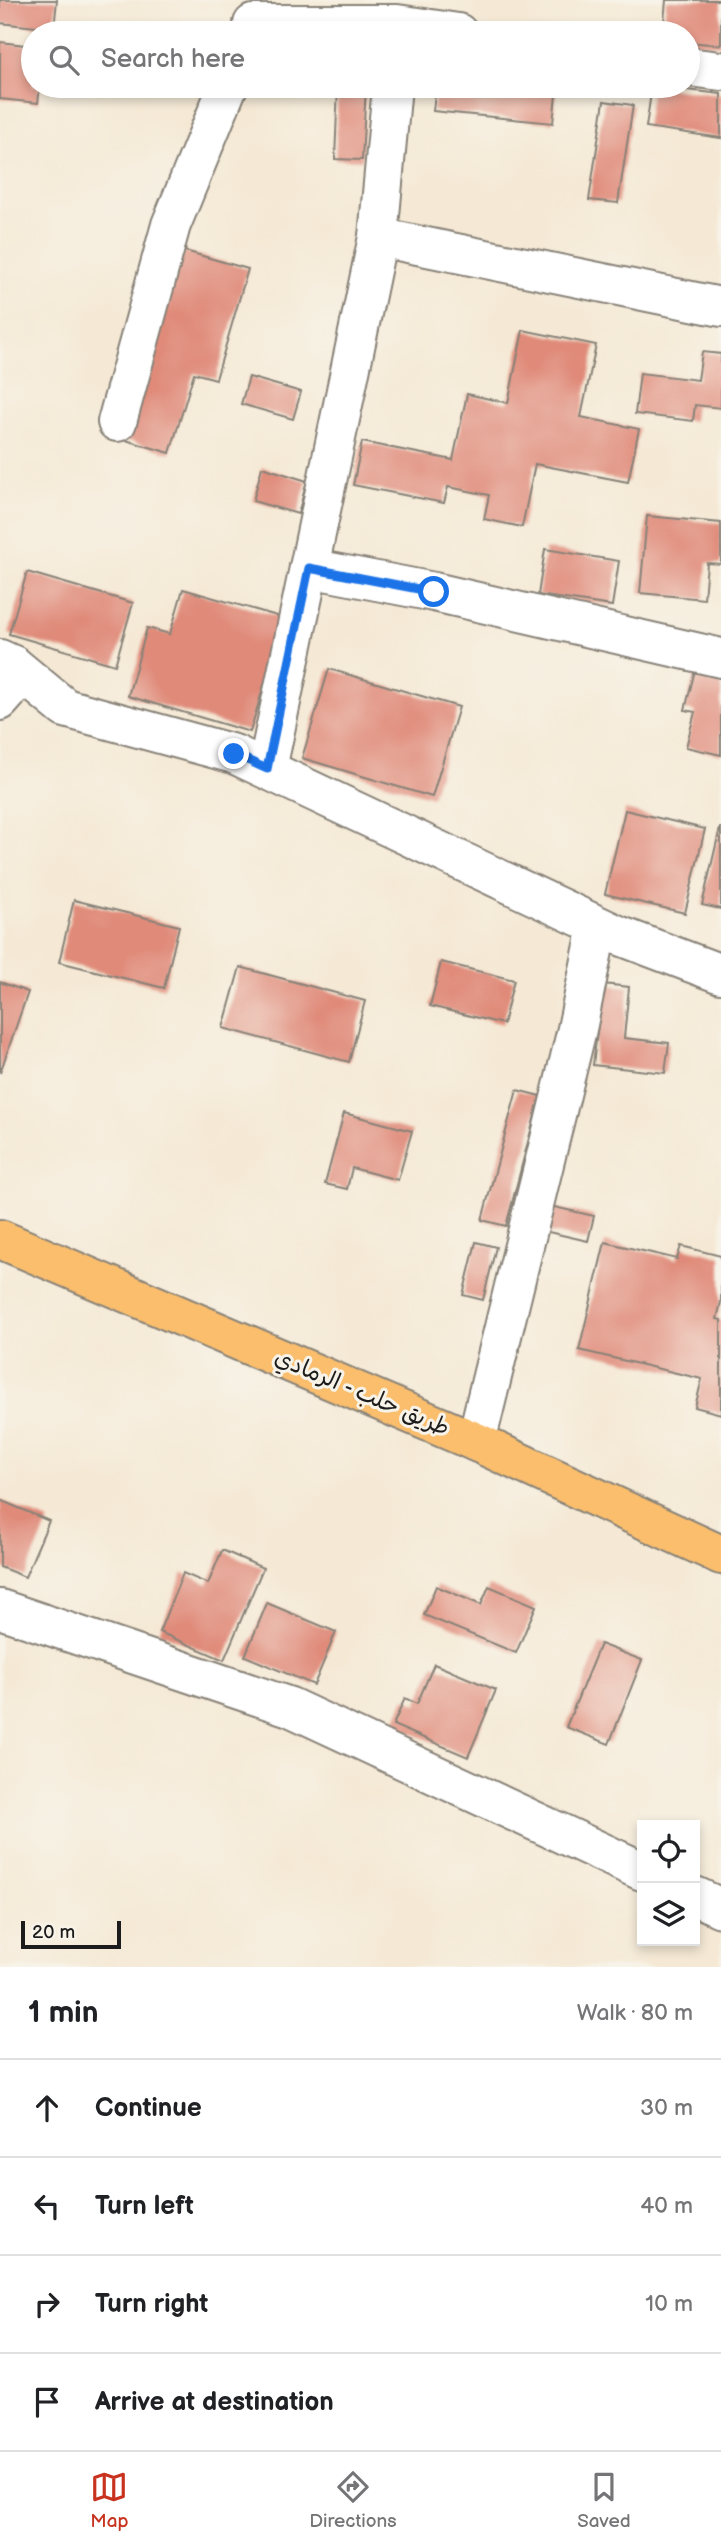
<!DOCTYPE html>
<meta charset="utf-8">
<style>
:root{--surface:#fff;--page:#f6f6f6;--text:#202124;--muted:#757577;--line:#e0e0e0;--accent:#c8321e}
body{margin:0;font-family:"Balsamiq Sans","Playpen Sans Arabic",sans-serif;background:var(--page);color:var(--text)}
.controls{position:absolute;right:21px;bottom:21px;display:grid;overflow:hidden;border-radius:0px;box-shadow:0 4px 10px #0003}
.controls button{width:63px;height:63px;display:grid;place-items:center;padding:0;border:0;border-bottom:2px solid var(--line);background:var(--surface);color:var(--text);font:35px sans-serif}
.scale{position:absolute;left:21px;bottom:18px;width:100px;box-sizing:border-box;padding-left:7px;border:4px solid #1c1c1c;border-top:0;font-size:19px;line-height:24px;white-space:nowrap;color:#1c1c1c;-webkit-text-stroke:5px #f7f3e8;paint-order:stroke}
.stop{position:absolute;width:21px;height:21px;margin:-16px;border:5px solid #1a73e8;border-radius:50%;background:#fff}
.stop.end{background:#1a73e8;border-color:#fff;box-shadow:0 2px 7px #0008}
.list{margin:0;padding:0;list-style:none}
h2{display:flex;justify-content:space-between;align-items:center;height:91px;margin:0;padding:0 28px;font-size:30px}
h2 small{font-size:23px;font-weight:400;color:var(--muted)}
.list li{display:grid;grid-template-columns:46px 1fr auto;gap:21px;align-items:center;box-sizing:border-box;height:98px;padding:0 28px;border-top:2px solid var(--line)}
.list b{display:block;font-size:26px;white-space:nowrap}
.list em{font-size:23px;font-style:normal;color:var(--muted)}
.icon{flex:none;width:38px;height:38px;fill:none;stroke:currentColor;stroke-width:2;stroke-linecap:round;stroke-linejoin:round}
.map{position:relative;flex:none;width:721px;height:1967px;overflow:hidden}
.search{position:absolute;background:var(--surface);box-shadow:0 4px 10px #0003;left:21px;right:21px;top:21px;height:77px;display:flex;align-items:center;gap:18px;box-sizing:border-box;padding:0 24px;border-radius:38px;color:var(--muted);font-size:26px}
.sheet{height:483px;background:var(--surface)}
nav{display:flex;justify-content:space-around;align-items:center;box-sizing:border-box;height:98px;border-top:2px solid var(--line);background:var(--surface);font-size:19px;color:var(--muted)}
nav a{display:grid;justify-items:center;gap:4px}
nav .on{color:var(--accent)}
.map>svg:first-child{display:block}
.building{fill:#e08b7a}
.lines{fill:none;stroke-linecap:round;stroke-linejoin:round}
.minor-casing{stroke:#888278;stroke-width:42}
.highway-casing{stroke:#888278;stroke-width:42}
.minor{stroke:#fff;stroke-width:38}
.highway{stroke:#fabe6d;stroke-width:38}
.route{stroke:#1a73e8;stroke-width:9}
.labels{text-anchor:middle;dominant-baseline:central;stroke-width:6;stroke-linejoin:round;paint-order:stroke}
.street-label{font-size:23px;fill:#1c1c1c;stroke:#f7f3e8}
</style>
<div class="map">
<svg width="721" height="1967" viewBox="0 0 721 1967">
<rect width="100%" height="100%" fill="#f7f3e8"/>
<filter id="ink" filterUnits="userSpaceOnUse"><feTurbulence type="fractalNoise" baseFrequency=".0143" numOctaves="2"/><feDisplacementMap in="SourceGraphic" scale="14" xChannelSelector="R" yChannelSelector="G"/><feConvolveMatrix kernelMatrix="1 2 1 2 8 2 1 2 1" color-interpolation-filters="sRGB"/></filter>
<filter id="wash" filterUnits="userSpaceOnUse"><feTurbulence type="fractalNoise" baseFrequency=".00686" numOctaves="4" result="noise"/><feDisplacementMap in="SourceGraphic" scale="28" xChannelSelector="R" yChannelSelector="G"/><feGaussianBlur stdDeviation="1.57" result="paint"/><feColorMatrix in="noise" values="0 0 0 0 0 0 0 0 0 0 0 0 0 0 0 0 0 1.4 0 .05"/><feComposite in="paint" operator="in"/></filter>
<g filter="url(#wash)">
<rect width="100%" height="100%" fill="#f5e9d5"/>
<g id="blocks">
<g class="building">
<polygon points="0,0 57,0 54,29 0,23"/>
<polygon points="666,0 721,0 721,45 688,42 688,33 663,33"/>
<polygon points="0,42 33,46 33,86 40,86 38,103 0,99"/>
<polygon points="338,86 366,86 362,160 335,159"/>
<polygon points="436,86 557,86 553,123 433,111"/>
<polygon points="652,86 721,94 721,138 646,127"/>
<polygon points="604,101 633,105 618,203 589,200"/>
<polygon points="178,249 248,269 216,379 194,373 170,453 122,439"/>
<polygon points="523,330 596,345 581,417 639,429 628,482 535,464 522,527 484,519 489,495 448,487 444,503 353,485 362,442 453,460 467,394 508,403"/>
<polygon points="702,352 721,354 721,408 695,405 693,421 635,414 640,373 698,380"/>
<polygon points="249,377 301,392 293,419 241,404"/>
<polygon points="262,467 307,481 298,514 253,501"/>
<polygon points="647,516 721,523 721,564 707,563 704,599 640,593"/>
<polygon points="545,549 619,561 612,606 538,595"/>
<polygon points="27,572 133,603 115,665 9,634"/>
<polygon points="183,589 284,618 250,732 128,696 147,628 170,634"/>
<polygon points="696,666 721,672 721,755 686,747 695,712 685,710"/>
<polygon points="329,669 459,707 432,797 302,758"/>
<polygon points="625,810 705,829 685,913 605,894"/>
<polygon points="720,828 721,828 721,909 702,905"/>
<polygon points="74,900 179,926 164,988 59,962"/>
<polygon points="441,962 514,980 503,1024 430,1006"/>
<polygon points="240,967 365,1001 349,1062 223,1028"/>
<polygon points="0,982 28,992 0,1073"/>
<polygon points="603,984 629,987 624,1038 669,1043 665,1073 593,1065"/>
<polygon points="517,1090 540,1096 506,1226 482,1220"/>
<polygon points="344,1113 412,1131 398,1180 352,1168 347,1189 325,1184"/>
<polygon points="550,1206 594,1216 588,1241 544,1231"/>
<polygon points="476,1242 496,1247 483,1300 463,1295"/>
<polygon points="605,1242 677,1259 681,1246 721,1256 721,1302 717,1319 721,1320 721,1414 695,1407 702,1379 579,1350"/>
<polygon points="0,1500 49,1521 25,1577 0,1567"/>
<polygon points="222,1550 263,1568 224,1660 159,1632 183,1573 208,1584"/>
<polygon points="436,1586 481,1605 489,1586 536,1606 516,1653 424,1615"/>
<polygon points="267,1603 336,1632 314,1685 245,1656"/>
<polygon points="600,1644 642,1660 609,1744 566,1727"/>
<polygon points="434,1664 496,1690 468,1757 393,1725 405,1698 417,1704"/>
</g>
</g>
</g>
<g filter="url(#ink)">
<use href="#blocks" fill-opacity="0" stroke="#888278" stroke-width="2"/>
<g class="lines">
<defs>
<g id="minor">
<polyline points="253,24 397,24 458,33"/>
<polyline points="688,67 721,71"/>
<polyline points="378,237 721,307"/>
<polyline points="117,422 171,225 228,86"/>
<polyline points="309,568 434,592 721,658"/>
<polyline points="0,659 13,665 65,708 234,754 618,935 721,974"/>
<polyline points="0,701 8,692 13,665"/>
<polyline points="267,769 378,237 392,86"/>
<polyline points="476,1442 577,1029 598,926"/>
<polyline points="0,1609 290,1707 642,1871"/>
<polyline points="695,1896 721,1908"/>
</g>
<polyline id="highway" points="0,1239 476,1442 721,1555"/>
</defs>
<use href="#minor" class="minor-casing"/>
<use href="#highway" class="highway-casing"/>
<use href="#minor" class="minor"/>
<use href="#highway" class="highway"/>
</g>
</g>
<g class="lines" filter="url(#ink)">
<polyline class="route" points="234,754 267,769 309,568 434,592"/>
</g>
<g class="labels">
<g class="street-label">
<text transform="translate(362 1393) rotate(23)">طريق حلب - الرمادي</text>
</g>
</g>
</svg>
<div class="controls">
<button><svg class="icon" aria-label="locate" viewBox="0 0 24 24"><circle cx="12" cy="12" r="6"/><path d="M12 2v4M12 18v4M2 12h4M18 12h4"/></svg></button>
<button><svg class="icon" aria-label="layers" viewBox="0 0 24 24"><path d="M12 4l9 5-9 5-9-5zM3 14l9 5 9-5"/></svg></button>
</div>
<div class="scale">20 m</div>
<div class="stop" style="left:434px;top:592px"></div>
<div class="stop end" style="left:234px;top:754px"></div>
<div class="search"><svg class="icon" aria-label="search" viewBox="0 0 24 24"><circle cx="10" cy="10" r="6"/><path d="M15 15l6 6"/></svg>Search here</div>
</div>
<section class="sheet">
<h2>1 min<small>Walk · 80 m</small></h2>
<ul class="list">
<li><svg class="icon" aria-label="ahead" viewBox="0 0 24 24"><path d="M12 20V5M6 11l6-6 6 6"/></svg><div><b>Continue</b></div><em>30 m</em></li>
<li><svg class="icon" aria-label="left" viewBox="0 0 24 24"><path d="M17 20v-9H6M10 6l-5 5 5 5"/></svg><div><b>Turn left</b></div><em>40 m</em></li>
<li><svg class="icon" aria-label="right" viewBox="0 0 24 24"><path d="M7 20v-9h11M14 6l5 5-5 5"/></svg><div><b>Turn right</b></div><em>10 m</em></li>
<li><svg class="icon" aria-label="arrive" viewBox="0 0 24 24"><path d="M6 21V4h12l-3 4 3 4H6"/></svg><div><b>Arrive at destination</b></div></li>
</ul>
</section>
<nav>
<a class="on"><svg class="icon" aria-label="map" viewBox="0 0 24 24"><path d="M3 6l6-2 6 2 6-2v14l-6 2-6-2-6 2zM9 4v14M15 6v14"/></svg>Map</a>
<a><svg class="icon" aria-label="directions" viewBox="0 0 24 24"><path d="M12 3l9 9-9 9-9-9zM9 14v-3h6M13 9l2 2-2 2"/></svg>Directions</a>
<a><svg class="icon" aria-label="saved" viewBox="0 0 24 24"><path d="M7 4h10v16l-5-4-5 4z"/></svg>Saved</a>
</nav>
